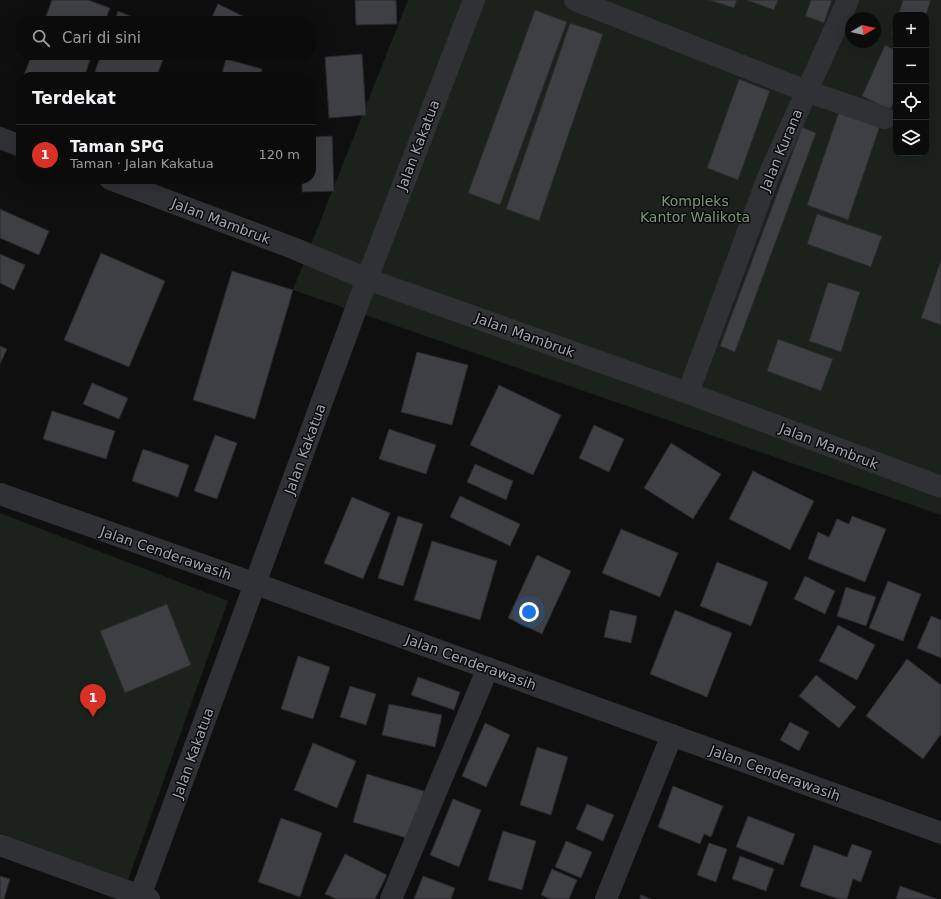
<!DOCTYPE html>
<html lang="id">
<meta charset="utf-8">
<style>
:root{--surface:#0b0b0c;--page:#19191a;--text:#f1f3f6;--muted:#9a9b9d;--line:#2b2b2d;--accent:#d93025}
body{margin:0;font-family:"DejaVu Sans",sans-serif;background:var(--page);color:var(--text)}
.controls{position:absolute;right:12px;top:12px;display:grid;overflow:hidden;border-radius:8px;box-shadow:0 4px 16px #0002}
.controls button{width:36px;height:36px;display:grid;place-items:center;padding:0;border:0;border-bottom:1px solid var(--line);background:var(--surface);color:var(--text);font:20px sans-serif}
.compass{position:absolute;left:845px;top:12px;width:36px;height:36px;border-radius:50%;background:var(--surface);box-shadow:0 4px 16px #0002;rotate:81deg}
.you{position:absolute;left:529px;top:612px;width:14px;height:14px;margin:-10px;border:3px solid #fff;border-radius:50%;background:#1a73e8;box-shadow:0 0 0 6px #1a73e833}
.badge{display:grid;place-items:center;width:26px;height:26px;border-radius:50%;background:var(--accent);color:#fff;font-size:13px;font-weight:700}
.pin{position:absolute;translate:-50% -33px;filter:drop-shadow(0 1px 2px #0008)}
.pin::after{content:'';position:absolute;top:21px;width:14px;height:12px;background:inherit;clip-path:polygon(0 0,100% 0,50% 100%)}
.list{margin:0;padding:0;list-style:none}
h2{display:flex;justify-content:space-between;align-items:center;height:52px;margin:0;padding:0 16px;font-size:17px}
h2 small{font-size:13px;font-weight:400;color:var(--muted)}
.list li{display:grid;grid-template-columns:26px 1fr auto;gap:12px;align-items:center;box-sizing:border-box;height:60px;padding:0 16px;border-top:1px solid var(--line)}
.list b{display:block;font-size:15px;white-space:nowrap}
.list p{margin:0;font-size:13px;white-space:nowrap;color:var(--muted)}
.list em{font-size:13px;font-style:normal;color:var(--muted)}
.icon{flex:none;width:22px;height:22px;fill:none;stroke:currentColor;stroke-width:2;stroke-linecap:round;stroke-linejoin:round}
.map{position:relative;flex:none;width:941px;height:899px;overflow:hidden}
.search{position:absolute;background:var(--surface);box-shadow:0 4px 16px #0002;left:16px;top:16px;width:300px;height:44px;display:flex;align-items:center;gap:10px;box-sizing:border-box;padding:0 14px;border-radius:16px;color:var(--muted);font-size:15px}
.panel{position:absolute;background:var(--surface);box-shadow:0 4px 16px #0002;left:16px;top:72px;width:300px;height:112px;border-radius:16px}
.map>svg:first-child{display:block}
.green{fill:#1b221c;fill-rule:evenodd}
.building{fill:#3e3f43;stroke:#29292c}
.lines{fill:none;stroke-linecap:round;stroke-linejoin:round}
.minor{stroke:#303135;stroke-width:22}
.labels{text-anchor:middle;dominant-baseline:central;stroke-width:3;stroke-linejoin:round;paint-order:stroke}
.street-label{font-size:14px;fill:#a0a6b1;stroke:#0a0a0b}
.park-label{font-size:14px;fill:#789c77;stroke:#0a0a0b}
</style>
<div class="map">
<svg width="941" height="899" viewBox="0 0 941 899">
<rect width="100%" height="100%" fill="#0f0f10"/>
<g class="green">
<path d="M 408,0 L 941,0 L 941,515 L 293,290 ZM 896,15 L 926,15 L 926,153 L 896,153 ZM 851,18 L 875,18 L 875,42 L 851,42 Z"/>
<polygon points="0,513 228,601 128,880 0,833"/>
</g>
<g class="building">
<polygon points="52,0 88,0 110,8 105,21 44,21"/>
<polygon points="355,0 396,0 397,24 356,25"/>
<polygon points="709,0 737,0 734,8"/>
<polygon points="746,0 778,0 774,10"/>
<polygon points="811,0 832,0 824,23 805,16"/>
<polygon points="903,0 931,0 926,15 898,15"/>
<polygon points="218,4 253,21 210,21"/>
<polygon points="535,10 567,22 500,205 468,193"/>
<polygon points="118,11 142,21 115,21"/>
<polygon points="896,21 896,35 892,33"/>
<polygon points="570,23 603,34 539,221 506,209"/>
<polygon points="885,45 896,50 896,97 890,110 862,96"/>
<polygon points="362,54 366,115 329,118 325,57"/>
<polygon points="32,55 92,55 84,77 23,77"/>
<polygon points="101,55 165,55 156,77 93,77"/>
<polygon points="226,59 262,69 260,77 221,77"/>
<polygon points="739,79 770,91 738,180 707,168"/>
<polygon points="841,106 882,120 848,220 807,205"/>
<polygon points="802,127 816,133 735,352 720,346"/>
<polygon points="332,136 334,191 302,192 302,179 311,179 311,137"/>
<polygon points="0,209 49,231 39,255 0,238"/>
<polygon points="817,214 882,236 871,267 807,244"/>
<polygon points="101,253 165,281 129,367 64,340"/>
<polygon points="0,254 25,265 14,290 0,283"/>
<polygon points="941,260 941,325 921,318"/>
<polygon points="232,271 293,290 255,419 193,400"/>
<polygon points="828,282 860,292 841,352 809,341"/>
<polygon points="778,339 833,359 821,391 767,371"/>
<polygon points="0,346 7,349 0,364"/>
<polygon points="417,352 468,365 452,425 401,412"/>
<polygon points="92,383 128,398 119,419 83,404"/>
<polygon points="499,385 561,415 533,475 470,445"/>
<polygon points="52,411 115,431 106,459 43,439"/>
<polygon points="594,425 624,439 609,472 579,458"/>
<polygon points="389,429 436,445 426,474 379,459"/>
<polygon points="215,435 237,443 217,499 194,491"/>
<polygon points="671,443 721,474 693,519 644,488"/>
<polygon points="143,449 189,465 178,497 132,481"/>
<polygon points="475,464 513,481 506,500 467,482"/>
<polygon points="753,471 814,501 790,550 729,519"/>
<polygon points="460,496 520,524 510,546 450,517"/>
<polygon points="352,497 390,513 363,579 324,563"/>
<polygon points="398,516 423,524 403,586 378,578"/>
<polygon points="852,516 886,529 865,582 808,559 818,532 829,537 837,519 849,524"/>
<polygon points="621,529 678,553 660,597 602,573"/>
<polygon points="432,541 497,561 480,620 414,600"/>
<polygon points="537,555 571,571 542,634 508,618"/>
<polygon points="717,562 768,582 751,626 700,606"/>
<polygon points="805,576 835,591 825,614 794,599"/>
<polygon points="888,581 921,594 903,641 869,628"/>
<polygon points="846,587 876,597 866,626 837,616"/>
<polygon points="167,604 191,665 125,693 100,631"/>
<polygon points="610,610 637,616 631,643 604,637"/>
<polygon points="675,610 732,633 707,697 650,674"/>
<polygon points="931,616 941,620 941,658 917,648"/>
<polygon points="838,625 875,645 857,680 819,661"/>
<polygon points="298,656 330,667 313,719 281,709"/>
<polygon points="907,659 941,685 941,734 923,759 866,716"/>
<polygon points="816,675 856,707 839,728 799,696"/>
<polygon points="418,677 460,692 454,710 411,695"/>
<polygon points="350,686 376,694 366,725 340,717"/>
<polygon points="389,704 442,715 435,747 382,735"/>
<polygon points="790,722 809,732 799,751 780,740"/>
<polygon points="485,723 510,735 486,787 462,776"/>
<polygon points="313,743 356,761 337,808 294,790"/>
<polygon points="537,747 568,757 551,815 520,805"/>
<polygon points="367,774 424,791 410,839 353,822"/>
<polygon points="673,786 723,806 711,837 704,834 700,844 658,827"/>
<polygon points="453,799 481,810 459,867 430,855"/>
<polygon points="587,804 614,815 603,841 576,829"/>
<polygon points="748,816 795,834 783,865 736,847"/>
<polygon points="281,818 322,833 300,897 258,882"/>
<polygon points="503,831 536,841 522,890 488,880"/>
<polygon points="566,841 592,852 581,878 555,867"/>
<polygon points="709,843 727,849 716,882 697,875"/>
<polygon points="852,844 872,851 861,882 853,879 847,899 839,899 800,886 814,845 847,857"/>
<polygon points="345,854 387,875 375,899 336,899 325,894"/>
<polygon points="740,856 774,869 766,891 732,879"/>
<polygon points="552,869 577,880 569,899 550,899 541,895"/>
<polygon points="0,876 10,879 4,899 0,899"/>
<polygon points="423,876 455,888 451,899 414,899"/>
<polygon points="900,886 937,899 896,899"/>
<polygon points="641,895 651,899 640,899"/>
</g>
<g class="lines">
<g class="minor">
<polyline points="575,0 806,91 885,118"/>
<polyline points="0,138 21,146"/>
<polyline points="110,179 293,248 367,279 688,393 941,487"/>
<polyline points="688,393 769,175 848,0"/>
<polyline points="0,494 256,584 941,833"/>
<polyline points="0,845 149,899"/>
<polyline points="139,899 367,279 474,0"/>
<polyline points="391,899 488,668"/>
<polyline points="606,899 672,735"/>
</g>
</g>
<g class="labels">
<g class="street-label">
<text transform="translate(418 145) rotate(-69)">Jalan Kakatua</text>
<text transform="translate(781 150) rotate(-67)">Jalan Kurana</text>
<text transform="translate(221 221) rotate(21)">Jalan Mambruk</text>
<text transform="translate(525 335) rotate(20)">Jalan Mambruk</text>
<text transform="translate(829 446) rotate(21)">Jalan Mambruk</text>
<text transform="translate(305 449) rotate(-70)">Jalan Kakatua</text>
<text transform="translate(166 553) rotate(19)">Jalan Cenderawasih</text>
<text transform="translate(471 662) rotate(20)">Jalan Cenderawasih</text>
<text transform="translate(193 753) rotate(-70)">Jalan Kakatua</text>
<text transform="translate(775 773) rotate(20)">Jalan Cenderawasih</text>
</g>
<g class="park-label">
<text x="695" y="201">Kompleks<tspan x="695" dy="16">Kantor Walikota</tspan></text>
</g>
</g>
</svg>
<div class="controls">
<button>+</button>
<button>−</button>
<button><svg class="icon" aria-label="locate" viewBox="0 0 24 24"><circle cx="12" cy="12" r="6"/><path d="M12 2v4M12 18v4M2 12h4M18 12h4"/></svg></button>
<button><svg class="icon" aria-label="layers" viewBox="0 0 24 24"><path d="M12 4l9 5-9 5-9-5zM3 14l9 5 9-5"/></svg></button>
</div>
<svg class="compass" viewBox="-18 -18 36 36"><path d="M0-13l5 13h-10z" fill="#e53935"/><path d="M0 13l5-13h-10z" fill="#9a9b9d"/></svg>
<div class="you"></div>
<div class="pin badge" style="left:93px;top:717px">1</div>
<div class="search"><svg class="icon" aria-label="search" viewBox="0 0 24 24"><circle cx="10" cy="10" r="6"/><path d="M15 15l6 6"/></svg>Cari di sini</div>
<section class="panel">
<h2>Terdekat<small></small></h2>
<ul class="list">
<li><span class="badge">1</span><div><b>Taman SPG</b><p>Taman · Jalan Kakatua</p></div><em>120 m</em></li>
</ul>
</section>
</div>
